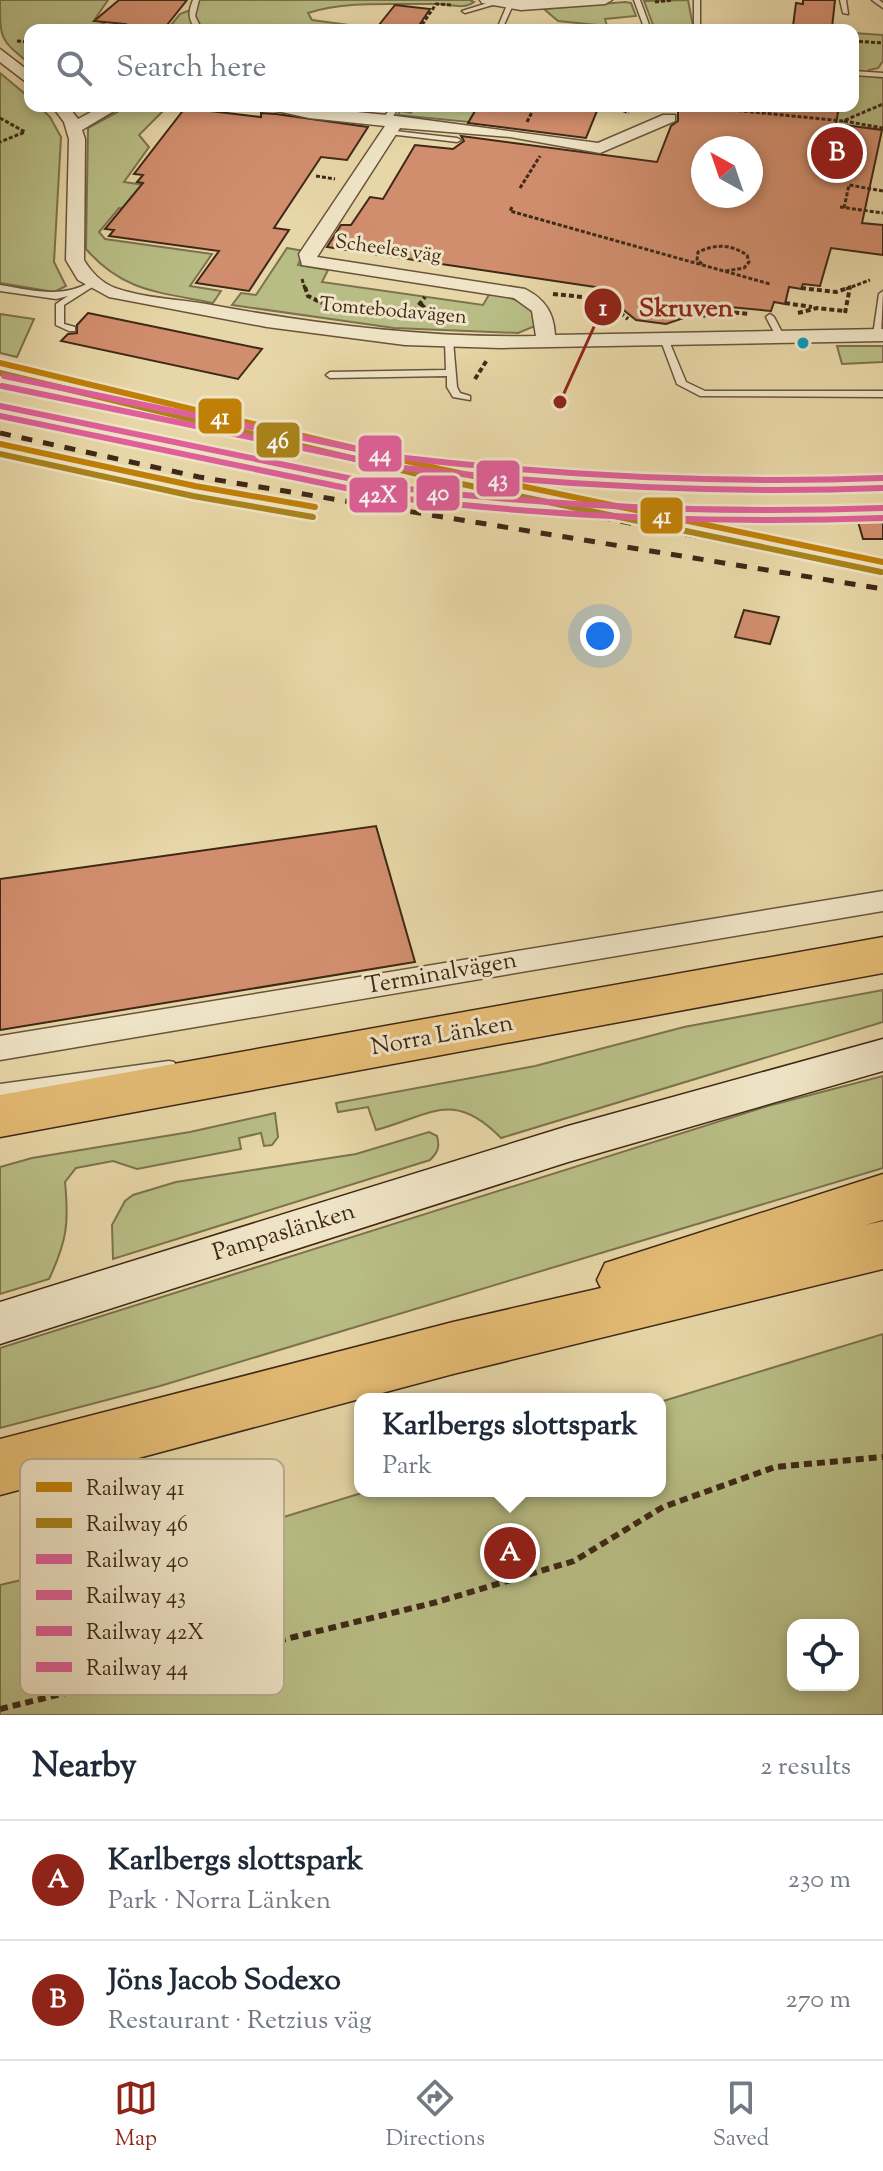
<!DOCTYPE html>
<meta charset="utf-8">
<style>
:root{--surface:#fff;--page:#f6f6f7;--text:#1f2937;--muted:#747a83;--line:#e0e1e3;--accent:#8f2418}
body{margin:0;font-family:"Sorts Mill Goudy",serif;background:var(--page);color:var(--text)}
.controls{position:absolute;right:24px;bottom:24px;display:grid;overflow:hidden;border-radius:16px;box-shadow:0 4px 12px #0003}
.controls button{width:72px;height:72px;display:grid;place-items:center;padding:0;border:0;border-bottom:2px solid var(--line);background:var(--surface);color:var(--text);font:40px sans-serif}
.compass{position:absolute;left:691px;top:136px;width:72px;height:72px;border-radius:50%;background:var(--surface);box-shadow:0 4px 12px #0003;rotate:320deg}
.you{position:absolute;left:600px;top:636px;width:28px;height:28px;margin:-20px;border:6px solid #fff;border-radius:50%;background:#1a73e8;box-shadow:0 0 0 12px #1a73e833}
.badge{display:grid;place-items:center;width:52px;height:52px;border-radius:50%;background:var(--accent);color:#fff;font-size:26px;font-weight:700}
.pin{position:absolute;translate:-50% -50%;border:4px solid #fff;box-shadow:0 2px 8px #0006}
.popup{position:absolute;left:354px;top:1393px;width:312px;height:104px;box-sizing:border-box;display:grid;place-content:center;border-radius:16px;background:var(--surface);filter:drop-shadow(0 2px 6px #0005);font-size:26px;white-space:nowrap;color:var(--muted)}
.popup b{font-size:30px;color:var(--text)}
.popup::after{content:'';position:absolute;left:50%;top:100%;margin-left:-16px;border:16px solid transparent;border-top-color:var(--surface)}
.list{margin:0;padding:0;list-style:none}
h2{display:flex;justify-content:space-between;align-items:center;height:104px;margin:0;padding:0 32px;font-size:34px}
h2 small{font-size:26px;font-weight:400;color:var(--muted)}
.list li{display:grid;grid-template-columns:52px 1fr auto;gap:24px;align-items:center;box-sizing:border-box;height:120px;padding:0 32px;border-top:2px solid var(--line)}
.list b{display:block;font-size:30px;white-space:nowrap}
.list p{margin:0;font-size:26px;white-space:nowrap;color:var(--muted)}
.list em{font-size:26px;font-style:normal;color:var(--muted)}
.icon{flex:none;width:44px;height:44px;fill:none;stroke:currentColor;stroke-width:2;stroke-linecap:round;stroke-linejoin:round}
.map{position:relative;flex:none;width:883px;height:1715px;overflow:hidden}
.search{position:absolute;background:var(--surface);box-shadow:0 4px 12px #0003;left:24px;right:24px;top:24px;height:88px;display:flex;align-items:center;gap:20px;box-sizing:border-box;padding:0 28px;border-radius:16px;color:var(--muted);font-size:30px}
.sheet{height:344px;background:var(--surface)}
nav{display:flex;justify-content:space-around;align-items:center;box-sizing:border-box;height:112px;border-top:2px solid var(--line);background:var(--surface);font-size:22px;color:var(--muted)}
nav a{display:grid;justify-items:center;gap:4px}
nav .on{color:var(--accent)}
.map>svg:first-child{display:block}
.green{fill:#b8bd85;stroke:#7c724e;stroke-width:2;fill-rule:evenodd}
.building{fill:#d18e6e;stroke:#3f2817;stroke-width:2;fill-rule:evenodd}
.lines{fill:none;stroke-linecap:round;stroke-linejoin:round}
.service-casing{stroke:#69543b;stroke-width:3}
.minor-casing{stroke:#69543b;stroke-width:3}
.secondary-casing{stroke:#3f2817;stroke-width:3}
.motorway-casing{stroke:#3f2817;stroke-width:3}
.path-far2{stroke:#3f2817;stroke-width:3;stroke-dasharray:4 2;stroke-linecap:butt}
.path-far1{stroke:#3f2817;stroke-width:4;stroke-dasharray:5 3;stroke-linecap:butt}
.path{stroke:#3f2817;stroke-width:6;stroke-dasharray:8 5;stroke-linecap:butt}
.service{fill:#efe4c6;fill-rule:evenodd}
.minor{fill:#efe4c6;fill-rule:evenodd}
.secondary{fill:#efe4c6;fill-rule:evenodd}
.motorway{fill:#e4bb74;fill-rule:evenodd}
.rail{stroke:#3f2817;stroke-width:5;stroke-dasharray:11 11;stroke-linecap:butt}
.rail-1-casing{stroke:#efe4c6;stroke-width:11}
.rail-2-casing{stroke:#efe4c6;stroke-width:11}
.rail-3-casing{stroke:#efe4c6;stroke-width:11}
.rail-4-casing{stroke:#efe4c6;stroke-width:11}
.rail-5-casing{stroke:#efe4c6;stroke-width:11}
.rail-6-casing{stroke:#efe4c6;stroke-width:11}
.rail-1{stroke:#c08007;stroke-width:6}
.rail-2{stroke:#a9831a;stroke-width:6}
.rail-3{stroke:#df6099;stroke-width:6}
.rail-4{stroke:#df6099;stroke-width:6}
.rail-5{stroke:#df6099;stroke-width:6}
.rail-6{stroke:#df6099;stroke-width:6}
.bus-dot{fill:#069cbc;stroke:#efe4c6;stroke-width:3}
.labels{text-anchor:middle;dominant-baseline:central;stroke-width:6;stroke-linejoin:round;paint-order:stroke}
.far-street-label{font-size:20px;fill:#3f2817;stroke:#efe4c6}
.street-label{font-size:24px;fill:#3f2817;stroke:#efe4c6}
.key{fill:#efe4c6;stroke:#baac92;stroke-width:2}
.key-label{font-size:22px;fill:#3f2817}
.leader{fill:none;stroke:#8f2418;stroke-width:3}
.callout-dot{fill:#8f2418;stroke:#efe4c6;stroke-width:3}
.mark-label{font-size:24px;text-anchor:middle;font-weight:bold;fill:#fff}
.callout-label{font-size:26px;text-anchor:middle;font-weight:bold;fill:#8f2418;stroke:#efe4c6;stroke-width:6;stroke-linejoin:round;paint-order:stroke}
.line-badge{stroke:#efe4c6;stroke-width:3}
.badge-label{font-size:22px;text-anchor:middle;font-weight:bold;fill:#fff}
</style>
<div class="map">
<svg width="883" height="1715" viewBox="0 0 883 1715">
<rect width="100%" height="100%" fill="#e7d6a7"/>
<filter id="stains"><feTurbulence type="fractalNoise" baseFrequency=".0025" numOctaves="4"/><feColorMatrix values="0 0 0 0 .2 0 0 0 0 .09 0 0 0 0 .02 0 0 0 .5 -.17"/></filter>
<radialGradient id="worn" r=".72"><stop offset=".6" stop-color="#630" stop-opacity="0"/><stop offset="1" stop-color="#630" stop-opacity=".3"/></radialGradient>
<g class="green">
<path d="M 0,0 L 108,0 L 95,19 L 115,30 L 30,30 L 30,64 C 0,39 0,41 0,0 Z"/>
<path d="M 199,0 L 470,0 L 474,2 C 464,10 450,4 438,4 C 396,5 346,0 308,13 L 312,20 L 364,27 L 362,30 L 167,30 L 180,14 L 193,9 Z"/>
<polygon points="688,0 693,26 687,30 655,30 644,1"/>
<polygon points="625,2 631,3 636,16 605,19 607,26 558,21 544,9"/>
<polygon points="853,33 883,35 883,61 878,68 869,70 870,76 883,78 883,130 708,109 764,106 838,113 839,106 853,106"/>
<polygon points="0,73 30,98 30,106 39,106 50,117 61,137 54,262 66,286 54,292 0,283"/>
<path d="M 128,106 L 168,106 L 139,135 L 149,147 L 124,182 L 236,198 L 219,221 L 119,208 L 99,232 L 105,239 L 212,254 L 190,286 L 221,291 L 213,303 C 160,292 123,292 86,249 L 88,128 Z"/>
<polygon points="416,106 478,106 469,122 398,115 400,111 411,113"/>
<path d="M 287,248 L 304,251 L 298,265 L 328,270 L 322,282 L 483,305 L 490,293 C 512,297 530,302 540,324 L 518,333 L 394,328 L 232,305 L 241,293 L 256,295 Z"/>
<polygon points="0,314 34,319 17,357 0,353"/>
<polygon points="837,346 883,346 883,362 842,364"/>
<path d="M 883,990 L 883,1022 L 501,1138 C 453,1089 431,1115 376,1130 L 368,1107 L 338,1112 L 336,1103 L 535,1066 L 684,1027 Z"/>
<polygon points="883,1076 883,1168 160,1386 0,1428 0,1348 768,1106"/>
<path d="M 275,1113 L 278,1137 L 272,1145 L 264,1146 L 261,1133 L 239,1138 L 241,1149 L 137,1169 L 113,1161 L 76,1168 L 65,1182 C 69,1223 67,1241 49,1279 L 0,1294 L 0,1167 L 32,1158 L 190,1132 Z"/>
<path d="M 429,1132 L 437,1136 C 440,1147 438,1152 430,1160 L 113,1259 L 112,1225 L 125,1201 L 133,1195 L 176,1182 L 356,1154 Z"/>
<path d="M 883,1334 L 883,1715 L 0,1715 L 0,1585 L 274,1520 L 368,1491 L 660,1491 L 660,1402 ZM 793,1625 L 853,1625 L 853,1685 L 793,1685 Z"/>
</g>
<g class="building">
<polygon points="119,0 187,0 163,30 118,30 125,24 94,21"/>
<polygon points="803,0 835,0 832,28 793,26 796,3 803,4"/>
<polygon points="395,5 430,9 416,30 375,30"/>
<polygon points="478,106 599,106 586,138 468,123"/>
<path d="M 678,106 L 839,106 L 836,124 L 882,130 L 862,223 L 883,225 L 883,255 L 831,248 L 820,286 L 803,284 L 801,289 L 789,287 L 785,304 L 774,302 L 771,311 L 719,306 L 666,324 L 636,320 L 595,287 L 327,247 L 341,225 L 351,225 L 370,197 L 383,199 L 415,145 L 453,149 L 464,141 L 461,136 L 657,162 L 671,126 L 678,121 ZM 703,148 L 751,148 L 751,196 L 703,196 Z"/>
<polygon points="185,108 261,117 261,113 276,114 368,127 347,160 321,157 274,228 289,230 249,291 196,283 219,251 109,236 114,230 105,229 143,183 137,182 143,175 134,174"/>
<polygon points="88,313 262,349 238,379 61,341 68,334 77,333 77,325"/>
<polygon points="883,510 883,539 863,539 855,511"/>
<polygon points="744,610 779,617 770,644 735,637"/>
<polygon points="376,826 415,962 0,1030 0,879"/>
</g>
<g class="lines">
<defs>
<g id="service">
<path d="M 193,0 L 199,0 L 195,16 L 202,30 L 196,30 C 188,19 188,12 193,0 Z"/>
<polygon points="634,0 640,0 651,30 645,30"/>
<rect x="694" y="0" width="6" height="30"/>
<polygon points="840,0 846,0 848,14 843,13"/>
<polygon points="872,0 879,0 883,3 883,8"/>
<polygon points="494,1 497,3 496,4 465,13 462,11"/>
<polygon points="510,3 513,5 503,27 516,30 497,29 507,5"/>
<polygon points="853,71 883,73 883,77 853,75"/>
<path d="M 220,106 C 239,106 264,102 282,109 L 278,111 L 224,108 Z"/>
<polygon points="392,106 400,106 389,122 383,122 382,120"/>
<polygon points="386,130 457,138 461,140 457,142 389,134 386,134"/>
<path d="M 90,282 L 97,284 L 64,305 L 64,324 L 75,327 L 75,331 L 69,331 L 56,325 L 56,304 L 68,296 L 56,299 L 0,291 L 0,285 C 31,290 62,299 90,282 Z"/>
<polygon points="883,291 881,335 877,338 873,335 879,294"/>
<polygon points="770,314 774,317 785,338 784,340 777,338 766,317"/>
<polygon points="449,338 453,341 457,387 460,393 470,396 470,400 453,397 447,387 447,376 330,378 326,375 330,372 446,370 445,341"/>
<polygon points="665,338 669,341 686,382 705,391 883,391 883,397 700,396 677,384 661,341"/>
<polygon points="169,1061 174,1062 176,1066 174,1070 169,1071 0,1096 0,1084"/>
</g>
<g id="minor">
<polygon points="480,0 612,0 605,4 521,10 482,3"/>
<polygon points="0,49 30,72 30,85 0,62"/>
<path d="M 52,106 L 68,106 L 78,119 L 102,106 L 122,106 L 82,130 L 85,139 L 84,260 C 91,272 102,283 115,288 C 143,298 177,299 206,304 C 315,324 424,338 536,336 L 532,311 L 514,298 L 302,265 L 299,254 L 385,126 L 309,118 L 268,109 L 266,106 L 298,106 L 396,116 L 598,143 L 663,115 L 675,115 L 675,121 L 600,153 L 510,137 L 400,128 L 317,257 L 525,289 C 545,299 554,313 555,335 L 883,329 L 883,341 L 501,348 L 405,345 L 267,327 L 109,297 L 78,280 L 66,260 L 69,139 L 64,122 Z"/>
<polygon points="883,891 883,911 0,1060 0,1036"/>
</g>
<polygon id="secondary" points="883,1039 883,1071 568,1162 0,1344 0,1302 568,1126"/>
<g id="motorway">
<polygon points="883,937 883,973 0,1137 0,1095"/>
<polygon points="883,1174 883,1220 865,1225 883,1221 883,1269 453,1374 0,1495 0,1439 453,1322 601,1288 597,1280 605,1263"/>
</g>
</defs>
<use href="#service" class="service-casing"/>
<use href="#minor" class="minor-casing"/>
<use href="#secondary" class="secondary-casing"/>
<use href="#motorway" class="motorway-casing"/>
<g class="path-far2">
<polyline points="655,2 673,0"/>
<polyline points="451,5 436,4 422,25 465,30"/>
<polyline points="17,41 30,42"/>
<polyline points="853,41 883,43"/>
<polyline points="612,106 629,113"/>
<polyline points="702,107 843,121 883,104"/>
<polyline points="0,118 25,132 0,142"/>
<polyline points="844,121 883,128"/>
<polyline points="527,122 535,106"/>
<polyline points="316,176 335,179"/>
<polyline points="520,188 540,156"/>
<polyline points="512,207 510,211 770,284"/>
<polyline points="840,207 883,213"/>
<polyline points="844,208 849,185 883,191"/>
<path d="M 702,264 L 697,260 L 698,252 C 716,244 730,244 747,255 L 749,262 L 744,268 L 725,271"/>
<polyline points="302,279 305,289"/>
<polyline points="801,288 806,289"/>
<polyline points="846,289 870,280"/>
</g>
<g class="path-far1">
<polyline points="305,287 308,296 322,303"/>
<polyline points="801,288 836,292 851,287"/>
<polyline points="553,294 603,299 628,319"/>
<polyline points="325,302 342,308"/>
<polyline points="785,303 812,307"/>
<polyline points="421,304 434,318"/>
<polyline points="798,313 817,308 844,311"/>
<polyline points="845,313 850,287"/>
<polyline points="703,316 721,311 749,314"/>
<polyline points="409,318 425,297"/>
<polyline points="475,379 487,360"/>
</g>
<polyline class="path" points="0,1709 437,1602 574,1561 663,1507 775,1467 883,1457"/>
<use href="#service" class="service"/>
<use href="#minor" class="minor"/>
<use href="#secondary" class="secondary"/>
<use href="#motorway" class="motorway"/>
<g class="rail">
<polyline points="0,374 579,513 883,573"/>
<polyline points="0,433 199,477 883,589"/>
</g>
<defs>
<g id="rail-1">
<polyline points="0,363 440,469 883,562"/>
<polyline points="0,444 195,486 315,507"/>
</g>
<g id="rail-2">
<polyline points="0,373 438,479 881,572"/>
<polyline points="0,454 193,496 313,517"/>
</g>
<path id="rail-3" d="M 0,406 L 391,487 C 555,507 718,514 883,508"/>
<path id="rail-4" d="M 2,386 L 395,467 C 558,486 719,494 883,488"/>
<path id="rail-5" d="M 0,416 L 389,497 C 554,517 717,524 883,518"/>
<path id="rail-6" d="M 4,376 L 396,457 C 558,476 719,484 882,478"/>
</defs>
<use href="#rail-1" class="rail-1-casing"/>
<use href="#rail-2" class="rail-2-casing"/>
<use href="#rail-3" class="rail-3-casing"/>
<use href="#rail-4" class="rail-4-casing"/>
<use href="#rail-5" class="rail-5-casing"/>
<use href="#rail-6" class="rail-6-casing"/>
<use href="#rail-1" class="rail-1"/>
<use href="#rail-2" class="rail-2"/>
<use href="#rail-3" class="rail-3"/>
<use href="#rail-4" class="rail-4"/>
<use href="#rail-5" class="rail-5"/>
<use href="#rail-6" class="rail-6"/>
</g>
<circle class="bus-dot" cx="803" cy="343" r="7"/>
<g class="labels">
<g class="far-street-label">
<text transform="translate(388 250) rotate(8)">Scheeles väg</text>
<text transform="translate(393 312) rotate(5)">Tomtebodavägen</text>
</g>
<g class="street-label">
<text transform="translate(441 974) rotate(-10)">Terminalvägen</text>
<text transform="translate(442 1036) rotate(-10)">Norra Länken</text>
<text transform="translate(284 1233) rotate(-17)">Pampaslänken</text>
</g>
</g>
<rect x="20" y="1459" width="264" height="236" rx="12" class="key"/>
<rect x="36" y="1482" width="36" height="10" fill="#c08007"/>
<rect x="36" y="1518" width="36" height="10" fill="#a9831a"/>
<rect x="36" y="1554" width="36" height="10" fill="#df6099"/>
<rect x="36" y="1590" width="36" height="10" fill="#df6099"/>
<rect x="36" y="1626" width="36" height="10" fill="#df6099"/>
<rect x="36" y="1662" width="36" height="10" fill="#df6099"/>
<g class="key-label">
<text x="86" y="1495">Railway 41</text>
<text x="86" y="1531">Railway 46</text>
<text x="86" y="1567">Railway 40</text>
<text x="86" y="1603">Railway 43</text>
<text x="86" y="1639">Railway 42X</text>
<text x="86" y="1675">Railway 44</text>
</g>
<path class="leader" d="M560 402L603 307"/>
<g class="callout-dot">
<circle cx="560" cy="402" r="8"/>
<circle cx="603" cy="307" r="20"/>
</g>
<g class="mark-label">
<text x="603" y="315">1</text>
</g>
<g class="callout-label">
<text x="686" y="316">Skruven</text>
</g>
<g class="line-badge">
<rect x="197" y="397" width="46" height="38" rx="8" fill="#c08007"/>
<rect x="255" y="421" width="46" height="38" rx="8" fill="#a9831a"/>
<rect x="357" y="434" width="46" height="39" rx="8" fill="#df6099"/>
<rect x="475" y="459" width="46" height="39" rx="8" fill="#df6099"/>
<rect x="415" y="474" width="46" height="38" rx="8" fill="#df6099"/>
<rect x="348" y="476" width="61" height="38" rx="8" fill="#df6099"/>
<rect x="639" y="496" width="45" height="39" rx="8" fill="#c08007"/>
</g>
<g class="badge-label">
<text x="220" y="424">41</text>
<text x="278" y="448">46</text>
<text x="380" y="461">44</text>
<text x="498" y="486">43</text>
<text x="438" y="500">40</text>
<text x="378" y="502">42X</text>
<text x="662" y="523">41</text>
</g>
<rect width="100%" height="100%" filter="url(#stains)"/>
<rect width="100%" height="100%" fill="url(#worn)"/>
</svg>
<div class="controls">
<button><svg class="icon" aria-label="locate" viewBox="0 0 24 24"><circle cx="12" cy="12" r="6"/><path d="M12 2v4M12 18v4M2 12h4M18 12h4"/></svg></button>
</div>
<svg class="compass" viewBox="-18 -18 36 36"><path d="M0-13l5 13h-10z" fill="#e53935"/><path d="M0 13l5-13h-10z" fill="#747a83"/></svg>
<div class="you"></div>
<div class="pin badge" style="left:510px;top:1553px">A</div>
<div class="popup"><b>Karlbergs slottspark</b>Park</div>
<div class="pin badge" style="left:837px;top:153px">B</div>
<div class="search"><svg class="icon" aria-label="search" viewBox="0 0 24 24"><circle cx="10" cy="10" r="6"/><path d="M15 15l6 6"/></svg>Search here</div>
</div>
<section class="sheet">
<h2>Nearby<small>2 results</small></h2>
<ul class="list">
<li><span class="badge">A</span><div><b>Karlbergs slottspark</b><p>Park · Norra Länken</p></div><em>230 m</em></li>
<li><span class="badge">B</span><div><b>Jöns Jacob Sodexo</b><p>Restaurant · Retzius väg</p></div><em>270 m</em></li>
</ul>
</section>
<nav>
<a class="on"><svg class="icon" aria-label="map" viewBox="0 0 24 24"><path d="M3 6l6-2 6 2 6-2v14l-6 2-6-2-6 2zM9 4v14M15 6v14"/></svg>Map</a>
<a><svg class="icon" aria-label="directions" viewBox="0 0 24 24"><path d="M12 3l9 9-9 9-9-9zM9 14v-3h6M13 9l2 2-2 2"/></svg>Directions</a>
<a><svg class="icon" aria-label="saved" viewBox="0 0 24 24"><path d="M7 4h10v16l-5-4-5 4z"/></svg>Saved</a>
</nav>
